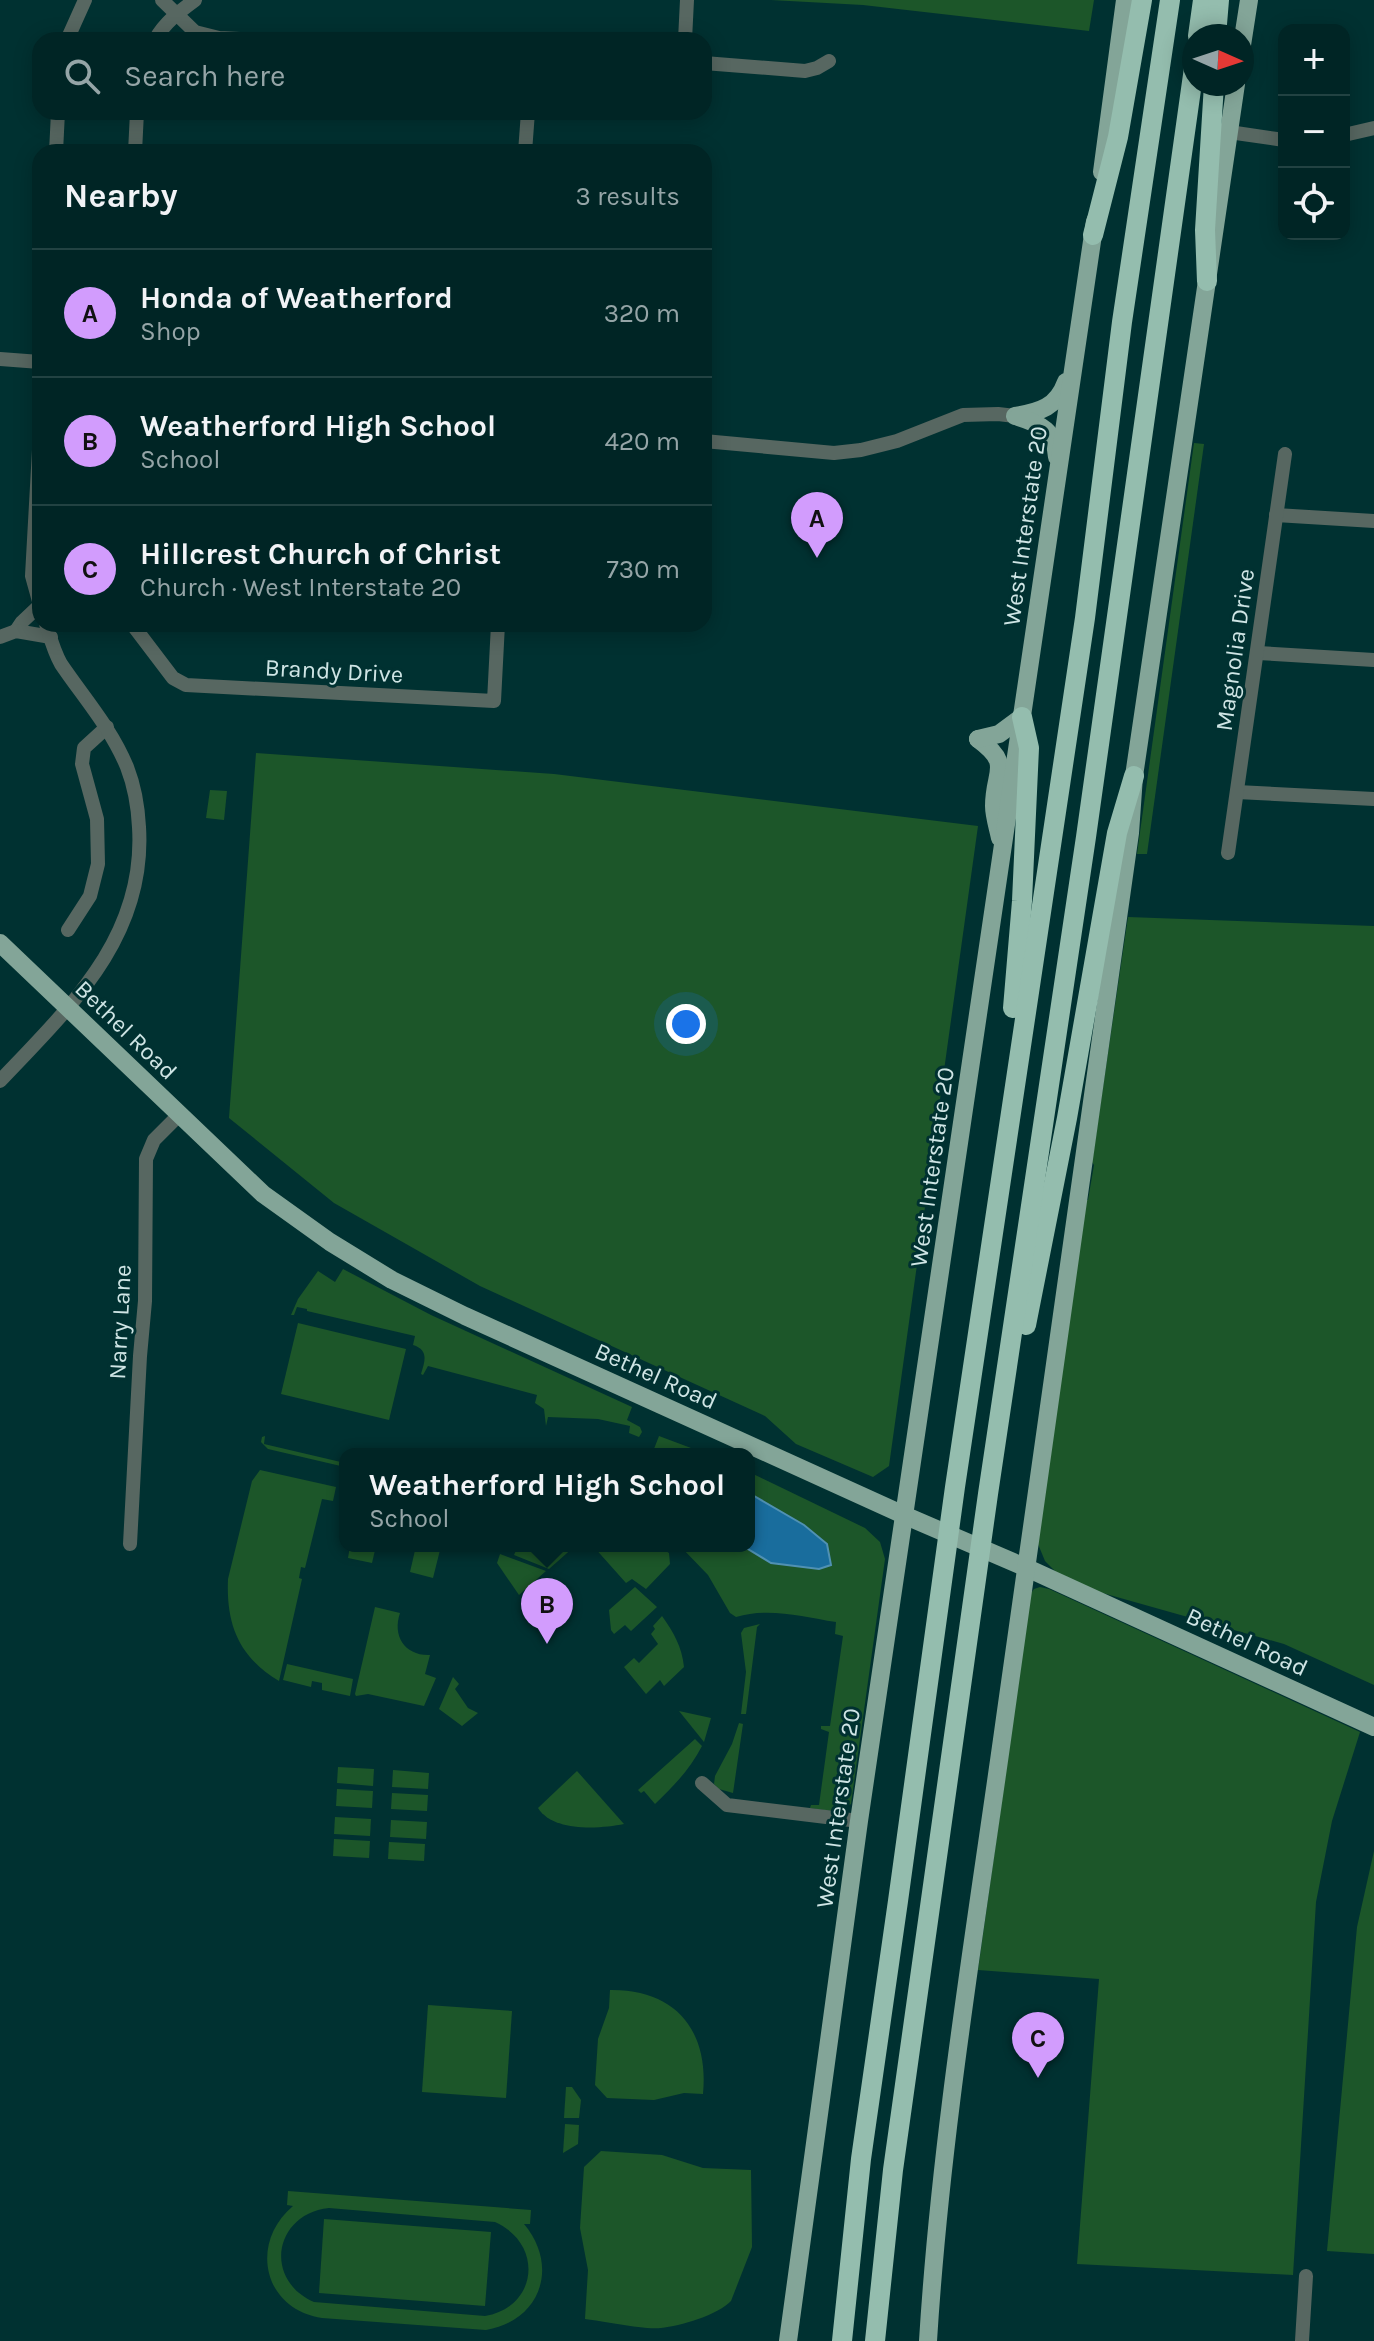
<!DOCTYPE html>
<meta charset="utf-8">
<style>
:root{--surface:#002525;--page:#0a2d2d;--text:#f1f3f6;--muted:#95a5a7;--line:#224242;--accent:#d29cfd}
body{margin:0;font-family:Karla,sans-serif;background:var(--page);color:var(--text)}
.controls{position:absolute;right:24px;top:24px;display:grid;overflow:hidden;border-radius:16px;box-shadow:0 4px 20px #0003}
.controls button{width:72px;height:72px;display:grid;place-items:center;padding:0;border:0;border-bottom:2px solid var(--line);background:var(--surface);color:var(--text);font:40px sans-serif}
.compass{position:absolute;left:1182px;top:24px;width:72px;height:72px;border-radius:50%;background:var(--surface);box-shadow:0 4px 20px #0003;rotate:93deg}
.you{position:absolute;left:686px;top:1024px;width:28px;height:28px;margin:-20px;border:6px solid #fff;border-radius:50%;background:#1a73e8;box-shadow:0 0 0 12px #1a73e833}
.badge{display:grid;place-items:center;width:52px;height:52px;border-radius:50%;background:var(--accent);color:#111;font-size:26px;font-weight:700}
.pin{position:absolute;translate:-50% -66px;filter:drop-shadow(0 2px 4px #0008)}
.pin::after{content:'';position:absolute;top:42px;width:28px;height:24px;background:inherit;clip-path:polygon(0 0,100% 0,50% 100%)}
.popup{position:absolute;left:339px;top:1448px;width:416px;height:104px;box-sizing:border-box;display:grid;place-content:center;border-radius:16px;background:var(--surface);filter:drop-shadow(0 2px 6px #0005);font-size:26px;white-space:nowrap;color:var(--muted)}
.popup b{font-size:30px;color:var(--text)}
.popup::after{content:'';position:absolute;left:50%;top:100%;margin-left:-16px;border:16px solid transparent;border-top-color:var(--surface)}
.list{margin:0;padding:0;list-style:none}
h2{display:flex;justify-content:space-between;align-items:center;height:104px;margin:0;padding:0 32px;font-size:34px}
h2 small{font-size:26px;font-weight:400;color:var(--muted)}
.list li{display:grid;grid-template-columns:52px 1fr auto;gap:24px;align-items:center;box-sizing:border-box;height:128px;padding:0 32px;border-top:2px solid var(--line)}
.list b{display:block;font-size:30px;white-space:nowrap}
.list p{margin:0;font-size:26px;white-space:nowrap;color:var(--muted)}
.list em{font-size:26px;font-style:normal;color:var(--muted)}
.icon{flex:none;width:44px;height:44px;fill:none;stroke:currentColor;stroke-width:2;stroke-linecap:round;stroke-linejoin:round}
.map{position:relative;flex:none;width:1374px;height:2341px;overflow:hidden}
.search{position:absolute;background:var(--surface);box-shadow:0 4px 20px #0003;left:32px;top:32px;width:680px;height:88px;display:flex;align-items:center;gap:20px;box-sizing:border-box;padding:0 28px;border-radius:24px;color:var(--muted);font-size:30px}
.panel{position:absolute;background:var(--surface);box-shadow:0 4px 20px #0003;left:32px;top:144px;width:680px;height:488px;border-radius:24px}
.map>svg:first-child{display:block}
.green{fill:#1c5629;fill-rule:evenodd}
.water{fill:#196d9d;stroke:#5091b3;stroke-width:2}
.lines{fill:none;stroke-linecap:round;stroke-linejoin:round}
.minor{stroke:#576761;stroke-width:14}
.major{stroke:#83a598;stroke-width:18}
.highway{stroke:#94bdae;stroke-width:20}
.labels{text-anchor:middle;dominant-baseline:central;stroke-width:6;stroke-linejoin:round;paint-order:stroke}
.street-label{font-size:24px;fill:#cfe5e5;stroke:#003131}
</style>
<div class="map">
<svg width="1374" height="2341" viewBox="0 0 1374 2341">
<rect width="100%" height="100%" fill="#003131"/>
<g class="green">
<polygon points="771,0 1094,0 1089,31 863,5"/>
<polygon points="1194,443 1204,444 1147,854 1137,854"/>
<polygon points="256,753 554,774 978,826 889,1466 873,1477 796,1444 765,1416 480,1286 334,1203 229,1118"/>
<polygon points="210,790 227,791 224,820 206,818"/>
<polygon points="1128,917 1374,926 1374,1685 1284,1644 1099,1592 1056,1572 1045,1561 1038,1544 1086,1200 1088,1200 1094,1165 1092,1162"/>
<path d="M 343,1269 L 431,1315 L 632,1407 L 627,1420 L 640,1427 L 642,1432 L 639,1437 L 629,1433 L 630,1426 L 598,1419 L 548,1417 L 546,1426 L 544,1409 L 535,1403 L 537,1395 L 428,1366 L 423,1375 L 421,1374 C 425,1361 429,1350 413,1345 L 415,1336 L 307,1311 L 307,1309 L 297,1307 L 294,1315 L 291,1315 L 298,1299 L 318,1271 L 335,1282 Z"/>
<polygon points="298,1323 406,1349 389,1420 281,1394"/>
<polygon points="265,1436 264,1444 345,1463 345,1467 268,1449 261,1442 262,1437"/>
<polygon points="659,1436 707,1454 652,1454"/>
<path d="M 260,1470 L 336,1487 L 333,1501 L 322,1499 L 305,1568 L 301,1567 L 299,1578 L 302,1579 L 279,1681 C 239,1657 226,1625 228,1579 L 252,1481 Z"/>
<path d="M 749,1472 L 865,1528 L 880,1542 L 885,1559 L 851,1804 L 842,1810 L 831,1811 L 810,1808 L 811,1805 L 819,1805 L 829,1732 L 821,1729 L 821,1726 L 830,1726 L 843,1636 L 835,1634 L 836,1622 C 803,1617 769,1607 736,1617 L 730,1613 L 708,1575 L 680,1546 L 749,1546 Z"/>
<polygon points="350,1546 376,1546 372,1563 348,1558"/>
<polygon points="416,1546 441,1546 433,1578 410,1572"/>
<polygon points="518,1546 575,1546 549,1569 514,1555"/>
<polygon points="593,1546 658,1546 669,1553 670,1564 646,1589 632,1579 626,1583"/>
<polygon points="500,1554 546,1571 519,1595 497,1563"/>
<polygon points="635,1587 657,1607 631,1631 625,1625 614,1634 611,1630 609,1610"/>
<polygon points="1040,1587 1049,1589 1360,1732 1332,1821 1316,1902 1293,2275 1077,2264 1099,1979 978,1970 1031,1593 1034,1589"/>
<path d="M 375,1607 L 400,1613 C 392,1636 405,1656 430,1655 L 425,1674 L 436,1678 L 424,1706 L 368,1694 L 356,1696 L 355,1694 Z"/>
<path d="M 662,1616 C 674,1633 682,1647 684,1667 L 664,1686 L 660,1680 L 646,1694 L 624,1667 L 634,1658 L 639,1663 L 658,1644 L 651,1634 L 655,1629 L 653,1626 Z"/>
<polygon points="760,1624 757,1627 746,1714 741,1714 746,1672 741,1633 744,1628"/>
<polygon points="287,1664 353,1679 350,1696 322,1690 322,1683 312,1681 311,1687 283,1680"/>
<polygon points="453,1677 459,1684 455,1689 468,1708 478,1713 462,1726 439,1709"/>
<polygon points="679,1711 711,1718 704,1742"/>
<polygon points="739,1723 743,1724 733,1793 719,1789 714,1784 715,1776 732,1744"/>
<path d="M 695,1739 L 702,1746 C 690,1769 674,1786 655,1804 L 644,1791 L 641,1793 L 638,1790 Z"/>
<polygon points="338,1767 374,1769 373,1786 337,1783"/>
<polygon points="393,1770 429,1773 428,1789 392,1787"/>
<path d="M 577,1771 L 624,1824 C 599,1829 553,1832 538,1808 Z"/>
<polygon points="337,1789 373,1791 372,1808 336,1806"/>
<polygon points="392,1793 428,1795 427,1811 391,1809"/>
<polygon points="335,1817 371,1819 370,1836 334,1834"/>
<polygon points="391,1820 427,1822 426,1839 390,1837"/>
<polygon points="334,1839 370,1841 369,1858 333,1856"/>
<polygon points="389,1842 425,1844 424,1861 388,1859"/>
<polygon points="1374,1851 1374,2254 1327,2251 1357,1927"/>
<path d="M 610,1990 C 676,1989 709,2031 703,2094 L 684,2093 L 654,2100 L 607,2098 L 595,2085 L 598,2039 L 609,2008 Z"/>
<polygon points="428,2005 512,2011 506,2098 422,2092"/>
<polygon points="566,2087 572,2087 581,2100 579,2118 564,2118"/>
<polygon points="565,2124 579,2125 578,2144 563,2153"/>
<path d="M 601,2151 L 662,2155 L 703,2168 L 751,2170 L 752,2247 L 731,2301 C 718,2315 680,2326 661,2328 C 643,2330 604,2321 585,2319 L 588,2270 L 580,2228 L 584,2167 Z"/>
<path d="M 288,2191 L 531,2210 L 530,2224 L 524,2224 C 560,2267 540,2321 486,2330 L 322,2318 C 263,2309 249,2243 293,2206 L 287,2205 ZM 329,2208 L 495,2222 C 544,2244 538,2307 485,2316 L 314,2302 C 263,2280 274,2214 329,2208 Z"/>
<polygon points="324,2219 491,2232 485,2306 319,2293"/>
</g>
<polygon class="water" points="749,1493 804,1525 827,1544 831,1565 819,1569 771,1563 743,1546 749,1546"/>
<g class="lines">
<g class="minor">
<polyline points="162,0 195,32 219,38 259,40"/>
<polyline points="67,40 85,0"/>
<path d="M 155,40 C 164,23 180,11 195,0"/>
<polyline points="685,40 687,0"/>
<polyline points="704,63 805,71 817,68 829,61"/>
<polyline points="1229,132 1284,140"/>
<polyline points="1344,135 1374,128"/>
<polyline points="56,152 58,112"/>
<polyline points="135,152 137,112"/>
<polyline points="525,152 528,112"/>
<polyline points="0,359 40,362"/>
<polyline points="40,432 32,576 40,605"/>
<polyline points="704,441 834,453 861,450 897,441 963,415 998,414 1015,416"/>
<polyline points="1276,515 1374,521"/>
<polyline points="132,624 173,678 186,685 494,701 498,624"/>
<polyline points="16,631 22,622 40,605"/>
<polyline points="0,637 16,631 51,637"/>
<polyline points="1258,653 1374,660"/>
<polyline points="1237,792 1374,799"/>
<polyline points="1228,853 1285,454"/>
<polyline points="68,930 90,896 98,864 97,819 82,764 84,748 107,727"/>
<path d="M 0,1081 C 70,1007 146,937 139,827 C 138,807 134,785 127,767 C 111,728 84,698 61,664 C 54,652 50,637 46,624"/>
<polyline points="130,1544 140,1356 145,1301 146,1159 154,1140 179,1115"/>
<polyline points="702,1783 727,1805 859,1821"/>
<polyline points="1302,2341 1306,2276"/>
</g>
<g class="major">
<polyline points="1242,45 1249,0"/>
<polyline points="1102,172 1125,0"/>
<path d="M 1015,416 C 1040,412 1057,407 1066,382"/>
<path d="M 1018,417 C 1041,424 1055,431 1057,457"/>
<path d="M 978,739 C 1013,765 994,770 994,806 C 994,816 998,828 1000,838"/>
<polyline points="978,739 999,734 1022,717"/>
<polyline points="0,943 263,1194 330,1242 392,1280 465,1316 659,1404 906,1516 1027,1568 1374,1727"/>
<polyline points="788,2341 859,1821 1095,221"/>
<path d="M 928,2341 C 941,2130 977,1921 1006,1711 C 1048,1419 1087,1126 1130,833 L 1134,776 L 1236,84"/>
</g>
<g class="highway">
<polyline points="1198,36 1203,0"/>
<polyline points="1216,36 1219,0"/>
<polyline points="1093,235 1118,137 1142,0"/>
<polyline points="1207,281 1205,230 1214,84"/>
<polyline points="1013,1008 1022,901 1029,748 1022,717"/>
<polyline points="1026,1325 1067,1118 1117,833 1134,776"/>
<polyline points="842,2341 861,2159 898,1901 955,1487 1085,618 1122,322 1170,0"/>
<polyline points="875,2341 893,2170 988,1494 1086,837 1194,68"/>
</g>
</g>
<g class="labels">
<g class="street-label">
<text transform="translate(1025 526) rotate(-82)">West Interstate 20</text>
<text transform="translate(1235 650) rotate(-82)">Magnolia Drive</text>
<text transform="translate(334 671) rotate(3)">Brandy Drive</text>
<text transform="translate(126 1030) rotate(44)">Bethel Road</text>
<text transform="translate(932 1167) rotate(-82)">West Interstate 20</text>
<text transform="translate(120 1322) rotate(-87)">Narry Lane</text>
<text transform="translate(656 1376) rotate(24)">Bethel Road</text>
<text transform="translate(1247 1642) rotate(25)">Bethel Road</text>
<text transform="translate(838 1808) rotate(-82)">West Interstate 20</text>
</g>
</g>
</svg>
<div class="controls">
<button>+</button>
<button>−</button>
<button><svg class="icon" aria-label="locate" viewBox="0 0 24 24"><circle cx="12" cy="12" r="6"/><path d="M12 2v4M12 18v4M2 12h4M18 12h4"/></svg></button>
</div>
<svg class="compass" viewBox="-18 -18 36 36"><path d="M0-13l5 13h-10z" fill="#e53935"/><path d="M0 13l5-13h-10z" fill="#95a5a7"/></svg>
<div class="you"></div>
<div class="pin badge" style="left:817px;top:558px">A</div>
<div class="pin badge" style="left:547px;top:1644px">B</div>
<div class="popup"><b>Weatherford High School</b>School</div>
<div class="pin badge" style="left:1038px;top:2078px">C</div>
<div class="search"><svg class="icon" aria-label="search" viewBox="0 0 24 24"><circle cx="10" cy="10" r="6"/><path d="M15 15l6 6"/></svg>Search here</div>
<section class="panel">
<h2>Nearby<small>3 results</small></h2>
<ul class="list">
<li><span class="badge">A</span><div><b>Honda of Weatherford</b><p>Shop</p></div><em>320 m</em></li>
<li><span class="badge">B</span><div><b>Weatherford High School</b><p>School</p></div><em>420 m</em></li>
<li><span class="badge">C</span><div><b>Hillcrest Church of Christ</b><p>Church · West Interstate 20</p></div><em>730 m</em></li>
</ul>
</section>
</div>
